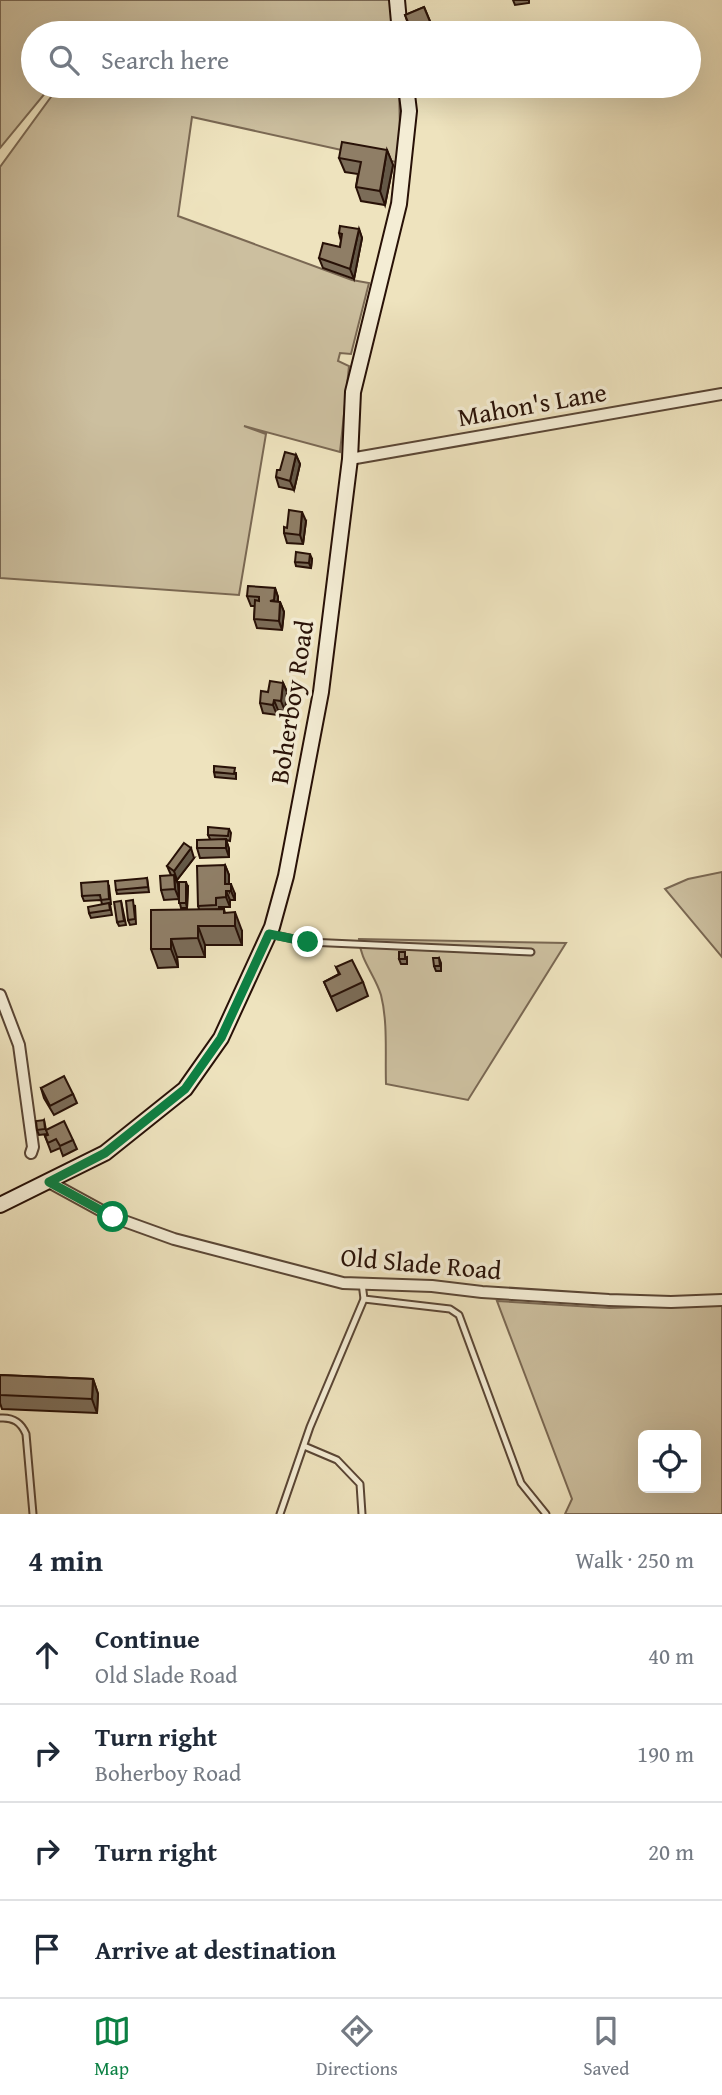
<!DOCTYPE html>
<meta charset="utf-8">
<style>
:root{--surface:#fff;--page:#f2f2f3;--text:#1f2937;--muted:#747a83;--line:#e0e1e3;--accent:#0b8043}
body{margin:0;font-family:"Gentium Book Plus",serif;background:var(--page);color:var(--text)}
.controls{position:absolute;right:21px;bottom:21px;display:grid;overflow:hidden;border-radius:10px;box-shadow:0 7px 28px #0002}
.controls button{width:63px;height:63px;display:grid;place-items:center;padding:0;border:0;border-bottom:2px solid var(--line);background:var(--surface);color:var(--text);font:35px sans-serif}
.stop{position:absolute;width:21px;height:21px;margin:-16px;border:5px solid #0b8043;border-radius:50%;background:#fff}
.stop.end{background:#0b8043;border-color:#fff;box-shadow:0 2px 7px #0008}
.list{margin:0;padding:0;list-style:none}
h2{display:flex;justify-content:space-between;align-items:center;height:91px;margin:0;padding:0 28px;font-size:30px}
h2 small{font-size:23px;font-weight:400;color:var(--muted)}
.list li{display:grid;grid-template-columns:46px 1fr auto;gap:21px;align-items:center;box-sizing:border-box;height:98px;padding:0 28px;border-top:2px solid var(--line)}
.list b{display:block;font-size:26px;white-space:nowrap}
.list p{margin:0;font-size:23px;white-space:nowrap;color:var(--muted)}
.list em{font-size:23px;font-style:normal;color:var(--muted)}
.icon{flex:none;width:38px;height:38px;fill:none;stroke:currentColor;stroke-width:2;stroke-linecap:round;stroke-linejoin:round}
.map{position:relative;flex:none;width:722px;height:1514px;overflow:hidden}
.search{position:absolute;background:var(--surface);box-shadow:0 7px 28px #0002;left:21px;right:21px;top:21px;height:77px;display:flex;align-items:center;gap:18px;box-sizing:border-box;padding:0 24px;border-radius:38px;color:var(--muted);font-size:26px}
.sheet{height:483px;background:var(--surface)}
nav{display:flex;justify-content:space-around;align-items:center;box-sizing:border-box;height:98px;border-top:2px solid var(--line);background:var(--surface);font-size:19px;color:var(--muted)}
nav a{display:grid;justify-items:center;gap:4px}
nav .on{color:var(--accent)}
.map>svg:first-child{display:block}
.green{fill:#ccbf9f;stroke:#7a6853;stroke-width:2;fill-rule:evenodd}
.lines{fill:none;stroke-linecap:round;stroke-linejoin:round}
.lane-casing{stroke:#5a4635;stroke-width:9}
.street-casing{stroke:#5a4635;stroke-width:14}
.secondary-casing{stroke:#281107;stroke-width:18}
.lane{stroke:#f4edd5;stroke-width:5}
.street{stroke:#f4edd5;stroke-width:10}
.secondary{stroke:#f4edd5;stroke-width:14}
.wall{fill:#7b6c58;stroke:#281107;stroke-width:2}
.shaded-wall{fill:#645847;stroke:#281107;stroke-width:2}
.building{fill:#8f7e66;stroke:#281107;stroke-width:2}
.route{stroke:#0b8043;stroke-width:9}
.labels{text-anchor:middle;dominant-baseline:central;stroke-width:7;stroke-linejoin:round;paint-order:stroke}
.street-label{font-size:26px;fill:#281107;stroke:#f4edd5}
</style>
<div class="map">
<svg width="722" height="1514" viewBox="0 0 722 1514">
<rect width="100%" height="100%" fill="#eee3be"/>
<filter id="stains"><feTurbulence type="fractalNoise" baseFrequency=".00286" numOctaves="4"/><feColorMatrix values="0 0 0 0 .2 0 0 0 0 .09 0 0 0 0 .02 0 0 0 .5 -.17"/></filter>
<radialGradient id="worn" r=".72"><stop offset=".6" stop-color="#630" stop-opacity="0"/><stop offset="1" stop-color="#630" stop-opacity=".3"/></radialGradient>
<g class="green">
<polygon points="0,0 390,0 394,33 33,33 33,86 51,86 0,148"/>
<polygon points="59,86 399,86 400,133 396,162 192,117 178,216 352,280 369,283 351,354 340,353 338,361 349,366 340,452 244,426 266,434 239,595 0,578 0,167"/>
<polygon points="722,872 722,957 665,889 688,879"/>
<path d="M 359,939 L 566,943 L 468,1100 L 386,1084 C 385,1055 388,1023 381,995 C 375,975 360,960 359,939 Z"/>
<path d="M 497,1301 L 610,1308 L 722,1305 L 722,1514 L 565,1514 L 572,1499 ZM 643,1435 L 696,1435 L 696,1488 L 643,1488 Z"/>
</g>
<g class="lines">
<defs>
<g id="lane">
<polyline points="270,934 308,942 531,952"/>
<polyline points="364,1299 450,1309 459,1315 521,1483 546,1514"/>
<path d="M 0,1418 C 13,1417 21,1422 26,1434 L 33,1514"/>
<polyline points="304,1446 337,1460 360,1484 362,1514"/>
<polyline points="280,1514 310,1427 364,1299 362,1283"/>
</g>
<g id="street">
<polyline points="350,459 722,394"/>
<polyline points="0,995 19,1045 33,1147 31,1153"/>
<polyline points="49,1182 113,1217 174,1239 343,1283 432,1286 482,1292 609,1300 671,1302 722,1300"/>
</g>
<g id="secondary">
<polyline points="397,0 400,33"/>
<polyline points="0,1205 105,1153 185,1089 221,1038 272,927 286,876 321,692 350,459 353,392 399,204 409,111 406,86"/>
</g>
</defs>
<use href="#lane" class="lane-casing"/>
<use href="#street" class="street-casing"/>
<use href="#secondary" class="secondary-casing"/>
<use href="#lane" class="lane"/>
<use href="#street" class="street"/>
<use href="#secondary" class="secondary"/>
</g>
<g class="wall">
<polygon points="513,0 529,0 529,3 515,5"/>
<polygon points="424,7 435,33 412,33 405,15"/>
<polygon points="387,150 393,165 385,205 361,201 356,187 358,174 345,172 339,158"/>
<polygon points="359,229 362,238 354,279 323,268 319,258 340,247 341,241 339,233"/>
<polygon points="296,455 300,464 294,490 279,487 276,477 280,470"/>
<polygon points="306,521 303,544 287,543 284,533 287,528"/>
<polygon points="312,559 311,568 296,566 295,562"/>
<polygon points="275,588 278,597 278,602 280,602 284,612 282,630 257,628 254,619 255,606 251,606 247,596"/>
<polygon points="283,683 287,692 285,711 278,710 277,715 263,713 260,703 268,692"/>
<polygon points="214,772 236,773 236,779 215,777"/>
<polygon points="229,829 231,833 230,841 226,840 229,849 229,857 200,858 197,848 210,839 208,835"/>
<polygon points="194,858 177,880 176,879 178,884 179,896 188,887 187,908 181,908 179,899 164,900 161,890 171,875 167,866"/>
<polygon points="225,865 229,875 229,884 235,894 235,900 230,900 230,907 219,907 219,909 224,909 225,913 242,931 242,945 205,945 205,957 177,957 178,967 158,968 151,949 199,909 198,906"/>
<polygon points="147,878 149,892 117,894 116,890"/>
<polygon points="109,886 111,904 110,904 112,915 91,918 89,913 102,904 101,900 84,901 82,896"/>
<polygon points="121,901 126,925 119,926 117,922"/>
<polygon points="135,905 136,924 130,925 128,920"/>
<polygon points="407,957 407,964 401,964 399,959"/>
<polygon points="439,958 441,963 441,971 436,971 434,966"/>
<polygon points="336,967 363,982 368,996 337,1011 324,982 339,974"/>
<polygon points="41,1088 73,1094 77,1103 54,1115 44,1098"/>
<polygon points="44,1120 46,1130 73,1140 77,1149 63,1156 60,1148 51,1152 45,1136 48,1135 47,1132 47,1134 39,1135 37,1130"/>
<polygon points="0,1375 93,1379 98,1394 97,1413 2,1409 0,1403"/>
</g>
<g class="shaded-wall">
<polygon points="387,150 393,165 385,205 380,191"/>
<polygon points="359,229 362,238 354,279 350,269"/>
<polygon points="296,455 300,464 294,490 290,481"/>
<polygon points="302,512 306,521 303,544 300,535"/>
<polygon points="310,554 312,559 311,568 309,563"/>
<polygon points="275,588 278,597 277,609 274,600"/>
<polygon points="280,602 284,612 282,630 279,621"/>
<polygon points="283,683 287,692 285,711 281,701"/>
<polygon points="274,700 278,710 277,715 273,705"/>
<polygon points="226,839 229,849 229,857 226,848"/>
<polygon points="191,848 194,858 177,880 174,871"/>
<polygon points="225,865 229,875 229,891 225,884"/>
<polygon points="174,875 178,884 179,899 175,889"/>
<polygon points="186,882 188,887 187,908 186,903"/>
<polygon points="231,884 235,894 235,900 231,891"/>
<polygon points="226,891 230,900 230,907 226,897"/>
<polygon points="235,912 242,931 242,945 235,926"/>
<polygon points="198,926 205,945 205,957 198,938"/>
<polygon points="171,939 177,957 178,967 171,949"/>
<polygon points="93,1379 98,1394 97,1413 92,1399"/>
</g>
<g class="building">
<polygon points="424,7 431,24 412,32 405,15"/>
<polygon points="342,142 387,150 380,191 356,187 361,162 339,158"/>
<polygon points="340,226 359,229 350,269 319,258 323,243 340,247 342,234 339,233"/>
<polygon points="285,452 296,455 290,481 276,477 277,470 280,470"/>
<polygon points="289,510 302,512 300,535 284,533 284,527 287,528"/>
<polygon points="296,552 310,554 309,563 295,562"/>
<polygon points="248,586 275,588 274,600 270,601 280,602 279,621 254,619 255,600 259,601 259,597 247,596"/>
<polygon points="270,681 283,683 281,701 274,700 273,705 260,703 261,691 268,692"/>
<polygon points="214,766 235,768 234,774 214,772"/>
<polygon points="208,827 229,829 228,836 208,835"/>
<polygon points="226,839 226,848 197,848 197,840"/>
<polygon points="184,843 191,848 174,871 167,866"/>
<polygon points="225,865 225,884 231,884 231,891 226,891 226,897 216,898 216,905 198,906 197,866"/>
<polygon points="174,875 175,889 161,890 160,876"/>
<polygon points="147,878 148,887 116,890 115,881"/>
<polygon points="108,881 109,899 101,900 100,895 82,896 81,883"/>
<rect x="179" y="882" width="7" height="21"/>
<polygon points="133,900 135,919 128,920 126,901"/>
<polygon points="121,901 124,921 117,922 114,902"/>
<polygon points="109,903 110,910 89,913 88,907"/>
<polygon points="224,909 224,913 235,912 235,926 198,926 198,938 171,939 171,949 151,949 151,910"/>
<rect x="399" y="952" width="6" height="7"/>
<polygon points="433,958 439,958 440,966 434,966"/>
<polygon points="352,960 363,982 331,997 324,982 340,974 336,967"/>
<polygon points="64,1076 73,1094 50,1106 41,1088"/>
<polygon points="44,1120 45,1129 37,1130 36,1121"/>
<polygon points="64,1121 73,1140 60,1146 56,1139 48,1143 45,1136 48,1135 46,1130"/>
<polygon points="0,1375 93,1379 92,1399 0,1395"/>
</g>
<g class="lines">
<polyline class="route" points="113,1217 49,1182 105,1153 185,1089 221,1038 269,934 308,942"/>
</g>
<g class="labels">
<g class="street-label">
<text transform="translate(532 404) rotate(-10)">Mahon's Lane</text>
<text transform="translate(291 702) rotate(-81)">Boherboy Road</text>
<text transform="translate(421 1263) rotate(5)">Old Slade Road</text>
</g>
</g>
<rect width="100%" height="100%" filter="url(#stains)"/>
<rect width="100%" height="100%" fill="url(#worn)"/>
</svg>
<div class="controls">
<button><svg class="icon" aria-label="locate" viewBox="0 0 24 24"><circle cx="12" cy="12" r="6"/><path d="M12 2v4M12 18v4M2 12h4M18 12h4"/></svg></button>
</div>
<div class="stop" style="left:113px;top:1217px"></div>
<div class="stop end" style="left:308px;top:942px"></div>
<div class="search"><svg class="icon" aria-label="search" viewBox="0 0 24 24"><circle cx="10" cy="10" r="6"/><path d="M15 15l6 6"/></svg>Search here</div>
</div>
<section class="sheet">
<h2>4 min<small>Walk · 250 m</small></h2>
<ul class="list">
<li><svg class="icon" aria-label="ahead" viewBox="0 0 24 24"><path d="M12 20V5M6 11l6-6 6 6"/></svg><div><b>Continue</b><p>Old Slade Road</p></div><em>40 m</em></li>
<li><svg class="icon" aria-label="right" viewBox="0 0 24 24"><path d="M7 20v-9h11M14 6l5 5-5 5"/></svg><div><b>Turn right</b><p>Boherboy Road</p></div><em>190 m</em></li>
<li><svg class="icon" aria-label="right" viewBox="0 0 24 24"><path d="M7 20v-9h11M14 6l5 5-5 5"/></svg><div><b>Turn right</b></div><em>20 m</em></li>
<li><svg class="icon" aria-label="arrive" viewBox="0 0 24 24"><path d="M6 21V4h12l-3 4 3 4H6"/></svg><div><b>Arrive at destination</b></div></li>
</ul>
</section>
<nav>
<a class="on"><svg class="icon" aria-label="map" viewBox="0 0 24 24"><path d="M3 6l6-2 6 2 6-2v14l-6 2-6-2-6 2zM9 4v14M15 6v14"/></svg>Map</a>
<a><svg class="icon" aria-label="directions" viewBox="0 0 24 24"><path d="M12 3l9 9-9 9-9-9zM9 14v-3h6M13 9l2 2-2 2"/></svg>Directions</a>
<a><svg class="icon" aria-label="saved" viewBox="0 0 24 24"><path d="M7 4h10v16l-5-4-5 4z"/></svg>Saved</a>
</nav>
